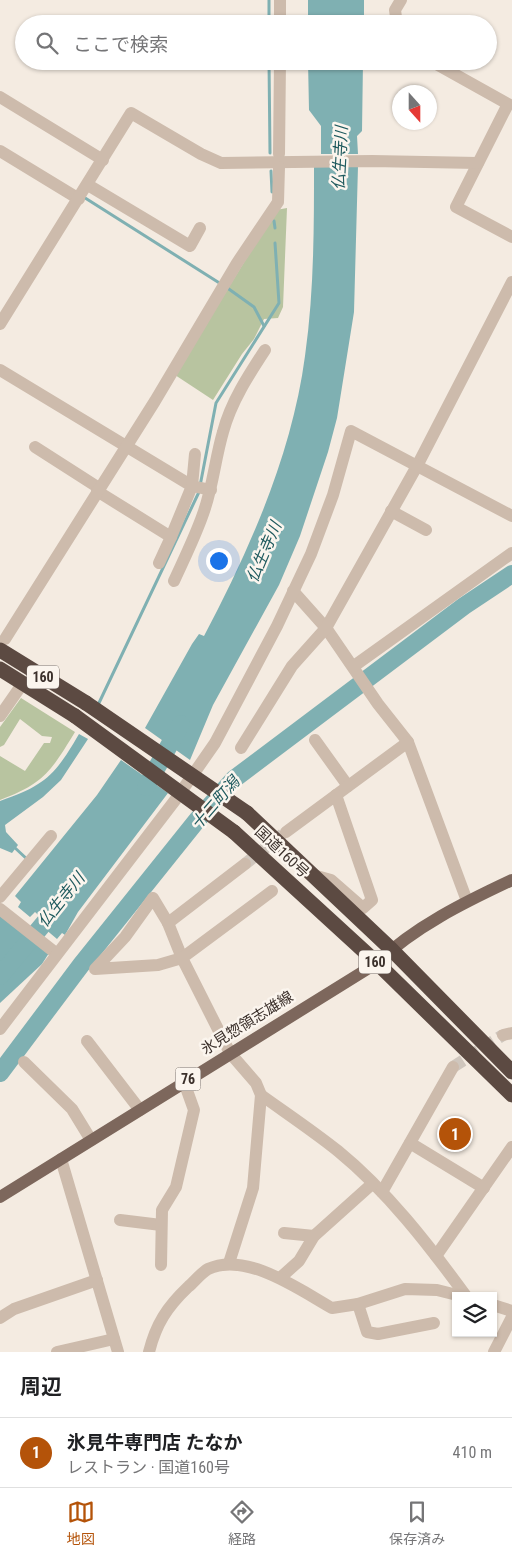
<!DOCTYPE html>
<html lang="ja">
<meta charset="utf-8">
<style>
:root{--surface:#fff;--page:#f6f6f6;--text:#202124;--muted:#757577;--line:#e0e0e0;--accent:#b45309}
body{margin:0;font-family:"Roboto Condensed","Noto Sans JP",sans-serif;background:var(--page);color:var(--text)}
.controls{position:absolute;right:15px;bottom:15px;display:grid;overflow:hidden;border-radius:0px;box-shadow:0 1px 4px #0004}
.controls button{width:45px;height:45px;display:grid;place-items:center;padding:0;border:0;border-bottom:1px solid var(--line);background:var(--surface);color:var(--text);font:25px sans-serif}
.compass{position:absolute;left:392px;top:85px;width:45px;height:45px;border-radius:50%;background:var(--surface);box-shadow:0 1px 4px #0004;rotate:159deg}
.you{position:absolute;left:218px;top:560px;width:18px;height:18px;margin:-12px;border:4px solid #fff;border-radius:50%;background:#1a73e8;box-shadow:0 0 0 8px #1a73e833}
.badge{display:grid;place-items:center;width:32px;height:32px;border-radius:50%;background:var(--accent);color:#fff;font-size:16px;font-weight:700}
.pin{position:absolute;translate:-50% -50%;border:2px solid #fff;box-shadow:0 1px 5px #0006}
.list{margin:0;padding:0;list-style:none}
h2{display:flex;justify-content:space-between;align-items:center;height:65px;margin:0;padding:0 20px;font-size:21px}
h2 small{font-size:16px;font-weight:400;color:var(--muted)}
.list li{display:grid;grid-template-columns:32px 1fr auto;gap:15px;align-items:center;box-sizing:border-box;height:70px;padding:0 20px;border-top:1px solid var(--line)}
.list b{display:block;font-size:19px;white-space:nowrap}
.list p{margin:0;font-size:16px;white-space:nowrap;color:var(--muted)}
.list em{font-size:16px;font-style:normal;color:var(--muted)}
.icon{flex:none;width:28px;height:28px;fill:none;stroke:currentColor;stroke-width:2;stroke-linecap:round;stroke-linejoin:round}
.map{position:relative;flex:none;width:512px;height:1352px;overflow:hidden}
.search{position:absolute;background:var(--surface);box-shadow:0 1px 4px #0004;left:15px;right:15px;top:15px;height:55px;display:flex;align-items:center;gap:12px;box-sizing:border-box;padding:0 18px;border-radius:28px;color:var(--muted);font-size:19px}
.sheet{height:135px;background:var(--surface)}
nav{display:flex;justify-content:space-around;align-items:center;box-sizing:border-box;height:70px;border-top:1px solid var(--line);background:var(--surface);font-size:14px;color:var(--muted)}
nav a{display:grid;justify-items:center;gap:2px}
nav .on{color:var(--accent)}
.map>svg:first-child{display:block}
.green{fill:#b8c4a0}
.water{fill:#7fb0b2}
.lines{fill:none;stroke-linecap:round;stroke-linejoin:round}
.stream{stroke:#7fb0b2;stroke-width:3}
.river{stroke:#7fb0b2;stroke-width:18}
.minor-tunnel{stroke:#cfc6bd;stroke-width:12;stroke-dasharray:12 6;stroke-linecap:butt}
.minor{stroke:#cdbbac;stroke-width:12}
.major{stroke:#7d675c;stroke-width:12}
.highway{stroke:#5c4a42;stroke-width:15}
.highway-bridge{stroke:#5c4a42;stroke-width:15}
.labels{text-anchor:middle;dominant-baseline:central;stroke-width:5;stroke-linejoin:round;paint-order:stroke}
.shield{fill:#fbf5ee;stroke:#756b66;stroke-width:1}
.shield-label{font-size:14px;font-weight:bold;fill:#3b302b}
.street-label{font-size:15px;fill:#3b302b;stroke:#fbf5ee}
.water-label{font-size:16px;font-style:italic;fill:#1f5a5e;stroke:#fbf5ee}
</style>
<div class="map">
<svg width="512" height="1352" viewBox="0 0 512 1352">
<rect width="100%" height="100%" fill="#f4ebe1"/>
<g class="green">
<polygon points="287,208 283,307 278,318 264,319 254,339 242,354 213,400 175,375 276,210"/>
<path d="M 21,698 L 75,732 C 51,771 45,783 0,800 L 0,756 L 25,771 L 44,743 L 50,743 L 52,737 L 42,736 L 20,719 L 4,745 L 0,747 L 0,727 Z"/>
</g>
<g class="water">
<rect x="308" y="0" width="56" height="24"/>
<polygon points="308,61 363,61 362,131 357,136 358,154 321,154 321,126 309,110"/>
<path d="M 314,166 L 358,166 L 354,312 L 337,418 L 328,452 L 300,536 L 279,585 L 213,705 L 190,760 L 145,728 L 192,644 L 199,634 L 204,636 C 250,549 292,454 305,356 C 314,293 314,229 314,166 Z"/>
<path d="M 79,734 L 88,739 L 61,780 L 43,797 L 5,825 L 6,832 L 18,845 L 12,853 L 0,848 L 0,801 C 46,785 55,775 79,734 Z"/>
<polygon points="121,760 168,793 78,912 65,935 62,933 57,939 44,928 47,923 35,912 30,917 18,907 21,902 15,896 97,795"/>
<polygon points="0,914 49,953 42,964 0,1003"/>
</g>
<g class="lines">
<g class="stream">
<polyline points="269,24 269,0"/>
<polyline points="269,61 270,153"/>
<polyline points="271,171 272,192"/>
<polyline points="82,196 221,284"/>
<polyline points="274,221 275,228"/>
<polyline points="226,287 254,307 264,326"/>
<polyline points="200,486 216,403 279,303 275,243"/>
<polyline points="98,705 199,492"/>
<polyline points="14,847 28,860"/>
</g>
<g class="river">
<polyline points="146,787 181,724"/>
<polyline points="0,976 60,904"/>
<polyline points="0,1073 81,965 198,819 234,779 464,606 512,574"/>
</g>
<g class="minor-tunnel">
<polyline points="245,864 283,834"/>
<polyline points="453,1067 503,1035"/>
</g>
<g class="minor">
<polyline points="280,24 280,0"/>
<polyline points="397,24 395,10 401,0"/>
<polyline points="431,61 508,104 456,207 512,237"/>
<polyline points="0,97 103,160"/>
<polyline points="0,151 79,199"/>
<polyline points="279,154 280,61"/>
<polyline points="88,185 190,246 200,228"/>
<polyline points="0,324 131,113 201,154 221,163 372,161 478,163"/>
<polyline points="0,370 192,486 171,537"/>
<polyline points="35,447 99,488"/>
<polyline points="195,454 192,486 211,490"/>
<polyline points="97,491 171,537 159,563"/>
<polyline points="391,511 426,530"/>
<path d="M 174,581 C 184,559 195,537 203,514 C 213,487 215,459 223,432 C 231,402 248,376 265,350"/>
<polyline points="293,591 326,628 378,704 408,742 467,901"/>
<polyline points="5,639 155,401 237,263 278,202 279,167"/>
<polyline points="354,666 512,553"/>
<polyline points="0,716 23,683"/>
<polyline points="315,740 348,786"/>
<polyline points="241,748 292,666 326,628 417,466 512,282"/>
<polyline points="286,832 408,742"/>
<polyline points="313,875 331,880 363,908 372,900 336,795"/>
<polyline points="0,897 51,836"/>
<polygon points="153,898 168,923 182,958 158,965 95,969 125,937"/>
<polyline points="0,909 57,954"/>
<polyline points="168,923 245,864"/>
<polyline points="0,1029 176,799 215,743 277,626 311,554 333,495 351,431 512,516"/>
<polyline points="503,1035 512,1033"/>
<polyline points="87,1041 140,1110"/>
<polyline points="24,1062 72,1109 91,1140"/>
<path d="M 261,1095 C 286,1113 313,1131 338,1151 C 387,1191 428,1244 466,1296"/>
<polyline points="410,1143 484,1188"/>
<polyline points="61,1159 118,1352"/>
<polyline points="382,1192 453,1067"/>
<polyline points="120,1220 161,1225"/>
<polyline points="284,1233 314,1236"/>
<polyline points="436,1256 512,1147"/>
<polyline points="229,1263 253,1188 261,1095 256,1083 230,1053 182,958 272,891"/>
<polyline points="161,1265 162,1210 176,1187 194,1110 184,1082"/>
<polyline points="280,1278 299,1261 314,1236 372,1184"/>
<polyline points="358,1304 367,1332 378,1334 434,1323"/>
<polyline points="493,1305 512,1311"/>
<polyline points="0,1318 14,1309 97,1280"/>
<polyline points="57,1352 114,1339"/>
<path d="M 149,1352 C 156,1324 167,1307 188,1287 C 194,1282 201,1273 208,1269 C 246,1251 300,1290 332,1308 L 358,1304 L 405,1289 L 437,1290 L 461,1296"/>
<polyline points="494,1352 512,1317"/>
</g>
<path class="major" d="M 0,1197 L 377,963 C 414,927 465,902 512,880"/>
<g class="highway">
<polyline points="0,650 86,703"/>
<polyline points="0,669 75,716"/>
<polyline points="247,813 391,949 512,1072"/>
<polyline points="234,832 377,963 512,1095"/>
</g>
<g class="highway-bridge">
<polyline points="86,703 247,813"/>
<polyline points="75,716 234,832"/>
</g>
</g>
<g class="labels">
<g class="shield">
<rect x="27" y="665.5" width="32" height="23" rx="4"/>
<rect x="359" y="950.5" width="32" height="23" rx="4"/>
<rect x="175.5" y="1067.5" width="25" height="23" rx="4"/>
</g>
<g class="shield-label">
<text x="43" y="677">160</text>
<text x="375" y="962">160</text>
<text x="188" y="1079">76</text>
</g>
<g class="street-label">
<text transform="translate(282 852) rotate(43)">国道160号</text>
<text transform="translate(247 1023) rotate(-32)">氷見惣領志雄線</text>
</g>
<g class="water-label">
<text transform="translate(340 158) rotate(-87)">仏生寺川</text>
<text transform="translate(264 552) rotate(-67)">仏生寺川</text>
<text transform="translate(215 803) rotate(-49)">十二町潟</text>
<text transform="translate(61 900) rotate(-51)">仏生寺川</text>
</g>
</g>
</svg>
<div class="controls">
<button><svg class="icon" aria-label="layers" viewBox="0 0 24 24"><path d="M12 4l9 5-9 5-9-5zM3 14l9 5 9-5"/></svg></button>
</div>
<svg class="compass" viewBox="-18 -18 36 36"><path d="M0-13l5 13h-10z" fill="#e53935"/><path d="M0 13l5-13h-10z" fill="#757577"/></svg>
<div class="you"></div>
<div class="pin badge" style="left:455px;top:1134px">1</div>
<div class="search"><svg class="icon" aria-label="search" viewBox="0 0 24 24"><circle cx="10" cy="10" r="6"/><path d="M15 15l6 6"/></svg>ここで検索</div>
</div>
<section class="sheet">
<h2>周辺<small></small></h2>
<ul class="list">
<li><span class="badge">1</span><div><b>氷見牛専門店 たなか</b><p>レストラン · 国道160号</p></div><em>410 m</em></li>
</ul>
</section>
<nav>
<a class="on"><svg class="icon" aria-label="map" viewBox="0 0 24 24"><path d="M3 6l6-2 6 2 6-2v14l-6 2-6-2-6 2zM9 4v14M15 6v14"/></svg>地図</a>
<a><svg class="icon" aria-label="directions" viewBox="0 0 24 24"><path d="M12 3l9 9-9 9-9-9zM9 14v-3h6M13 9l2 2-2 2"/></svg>経路</a>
<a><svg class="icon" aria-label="saved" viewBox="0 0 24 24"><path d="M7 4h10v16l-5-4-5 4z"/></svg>保存済み</a>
</nav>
